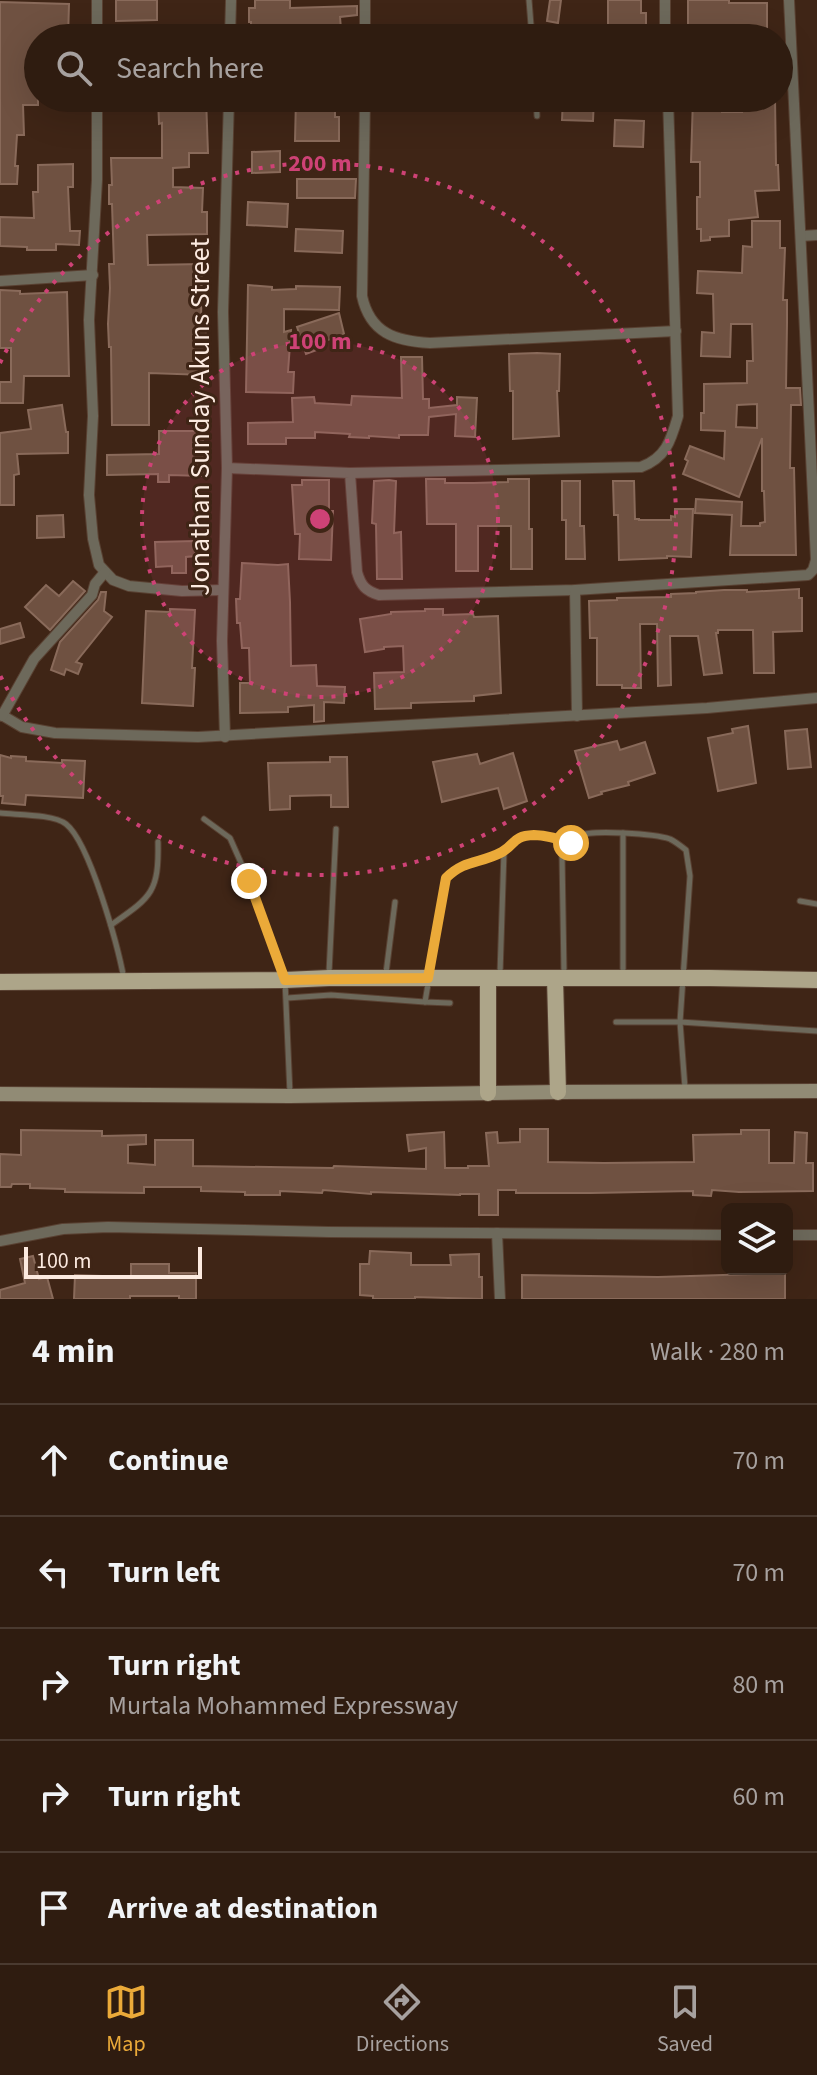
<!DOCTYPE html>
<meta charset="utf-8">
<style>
:root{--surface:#2f1c10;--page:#372519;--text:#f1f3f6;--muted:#a7a19f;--line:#4a3a30;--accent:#ebaa39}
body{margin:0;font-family:"Source Sans 3",sans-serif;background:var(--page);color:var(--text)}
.controls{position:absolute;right:24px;bottom:24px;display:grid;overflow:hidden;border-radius:12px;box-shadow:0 8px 32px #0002}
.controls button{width:72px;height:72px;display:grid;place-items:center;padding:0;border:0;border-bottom:2px solid var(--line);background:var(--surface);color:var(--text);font:40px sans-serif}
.scale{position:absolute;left:24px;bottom:20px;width:178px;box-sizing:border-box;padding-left:8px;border:4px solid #fceae0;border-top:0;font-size:22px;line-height:28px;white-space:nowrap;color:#fceae0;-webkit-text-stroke:6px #3f2516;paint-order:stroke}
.stop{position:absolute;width:24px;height:24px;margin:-18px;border:6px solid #ebaa39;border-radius:50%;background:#fff}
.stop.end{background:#ebaa39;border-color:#fff;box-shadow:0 2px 8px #0008}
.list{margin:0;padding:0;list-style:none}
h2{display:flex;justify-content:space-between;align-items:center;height:104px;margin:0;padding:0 32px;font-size:34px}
h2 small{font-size:26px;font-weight:400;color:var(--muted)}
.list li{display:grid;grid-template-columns:52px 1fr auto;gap:24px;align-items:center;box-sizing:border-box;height:112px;padding:0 32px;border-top:2px solid var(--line)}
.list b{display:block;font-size:30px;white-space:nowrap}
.list p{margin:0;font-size:26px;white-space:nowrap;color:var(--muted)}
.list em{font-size:26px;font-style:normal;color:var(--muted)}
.icon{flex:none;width:44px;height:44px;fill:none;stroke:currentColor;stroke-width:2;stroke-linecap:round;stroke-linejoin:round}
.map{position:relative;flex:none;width:817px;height:1299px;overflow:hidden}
.search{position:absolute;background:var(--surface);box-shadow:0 8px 32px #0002;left:24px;right:24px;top:24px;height:88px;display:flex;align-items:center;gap:20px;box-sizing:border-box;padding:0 28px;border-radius:44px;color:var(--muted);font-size:30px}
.sheet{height:664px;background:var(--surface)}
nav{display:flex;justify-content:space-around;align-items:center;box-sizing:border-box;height:112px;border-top:2px solid var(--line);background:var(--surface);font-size:22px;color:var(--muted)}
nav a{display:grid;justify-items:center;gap:4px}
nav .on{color:var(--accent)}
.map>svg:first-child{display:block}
.building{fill:#6f5141;stroke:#896a5a;stroke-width:2;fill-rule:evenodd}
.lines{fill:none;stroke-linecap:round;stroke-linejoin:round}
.service-casing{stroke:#594132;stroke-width:7}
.minor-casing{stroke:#594132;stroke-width:12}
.secondary-casing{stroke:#594132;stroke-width:16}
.primary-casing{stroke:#594132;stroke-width:18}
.service{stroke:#6d695b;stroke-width:5}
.minor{stroke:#6d695b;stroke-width:10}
.secondary{stroke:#918b75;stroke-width:14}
.primary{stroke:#ada589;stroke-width:16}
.route{stroke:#ebaa39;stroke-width:10}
.ring{fill:none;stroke:#ce4276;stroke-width:4;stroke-dasharray:4 8}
.labels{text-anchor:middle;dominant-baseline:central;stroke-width:6;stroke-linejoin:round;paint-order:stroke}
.street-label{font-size:28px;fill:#fceae0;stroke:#3f2516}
.centre{fill:#ce4276;stroke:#3f2516;stroke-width:4}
.ring-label{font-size:24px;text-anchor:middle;font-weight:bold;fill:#ce4276;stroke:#3f2516;stroke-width:6;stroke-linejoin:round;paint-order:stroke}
</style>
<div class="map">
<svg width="817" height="1299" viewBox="0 0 817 1299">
<rect width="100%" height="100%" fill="#3f2516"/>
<g class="building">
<polygon points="116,0 157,0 157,20 116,21"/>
<polygon points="255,0 290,0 290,8 357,6 357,15 340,17 341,29 289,29 289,38 251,38 251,22 249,22 249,8 255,8"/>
<polygon points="550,0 561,0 558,23 547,21"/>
<polygon points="608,0 641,0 641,13 646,13 646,38 608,38"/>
<polygon points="688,0 729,0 729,3 767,3 767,38 688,38"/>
<polygon points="0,2 69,4 68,38 38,38 38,105 23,105 24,135 17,135 15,166 18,166 17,184 0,184"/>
<polygon points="158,98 206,98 208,153 189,153 189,167 173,168 173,187 203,188 202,212 207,212 207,234 147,235 148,265 202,264 201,322 206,321 205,375 149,373 149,425 112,425 111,347 109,347 108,324 110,288 109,264 114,264 112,204 109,204 109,185 112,185 111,158 162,158 162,123 159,124"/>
<polygon points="296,98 335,98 335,117 339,117 339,141 295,141"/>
<polygon points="563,98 594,98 593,121 562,120"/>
<polygon points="693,98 722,98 722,112 742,112 742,98 775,98 776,165 778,165 779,190 755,191 758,217 729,220 729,236 710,237 710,240 701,241 701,229 697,229 697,197 700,197 700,162 691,162"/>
<polygon points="615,120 644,121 643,147 614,146"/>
<polygon points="280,151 280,172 252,173 252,152"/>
<polygon points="73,164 73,187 68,187 70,231 80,231 79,245 56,244 56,250 27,250 27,247 0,246 0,217 34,218 33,192 38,192 38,165"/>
<polygon points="297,179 356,179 355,198 297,198"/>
<polygon points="248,202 288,204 287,227 247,225"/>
<path d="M 752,221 L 780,221 L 780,248 L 785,248 L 783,300 L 787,300 L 787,323 L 786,388 L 800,388 L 801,405 L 791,405 L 790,468 L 794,468 L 796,555 L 730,555 L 732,515 L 695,513 L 696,499 L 742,502 L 741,526 L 760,526 L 760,523 L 765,522 L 764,491 L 762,491 L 762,438 L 739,497 L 683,474 L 688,461 L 685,459 L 690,446 L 724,459 L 725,431 L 701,430 L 701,413 L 704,413 L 704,384 L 747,383 L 747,361 L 753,361 L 752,324 L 731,324 L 730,357 L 701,356 L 702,332 L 714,333 L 713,294 L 697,293 L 698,271 L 742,273 L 743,246 L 752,247 ZM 757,404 L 757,428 L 736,427 L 737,405 Z"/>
<polygon points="296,229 343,231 342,253 295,251"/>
<polygon points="248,285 272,287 272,290 296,289 296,286 340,287 339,310 284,309 284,332 291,330 288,372 294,372 293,393 246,392"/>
<polygon points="0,290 20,291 20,294 67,292 69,376 24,376 23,403 0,403 0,382 11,382 11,348 0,348"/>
<polygon points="339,313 344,334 323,342 325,347 306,354 297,327"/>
<polygon points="537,353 560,354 559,391 557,391 559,436 513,439 513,391 510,391 509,354"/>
<polygon points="401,357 422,357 423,399 429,399 429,408 457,405 457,397 477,398 475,437 455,436 456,414 429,417 428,435 399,435 399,438 369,436 369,438 349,437 350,434 315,432 315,438 286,438 286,444 248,444 248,423 293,422 292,398 314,397 315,403 351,405 352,396 402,398"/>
<polygon points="62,405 66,432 68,432 68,453 17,454 19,474 14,475 14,505 0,505 0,433 31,429 28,410"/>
<polygon points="159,431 203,431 203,476 169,475 169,482 158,482 158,474 107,475 107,455 159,454"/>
<polygon points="426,479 445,479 445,483 474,483 508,482 508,479 529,479 529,529 532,529 532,569 511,569 511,526 478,526 478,571 456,571 456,524 427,524"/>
<polygon points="302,480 329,480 329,511 333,511 331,560 299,559 300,534 295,534 292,485 302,485"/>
<polygon points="389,480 396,481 394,533 401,532 402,579 377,579 376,524 372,523 374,481"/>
<polygon points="562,481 580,481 580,526 584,526 585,559 566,559 566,520 562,520"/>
<polygon points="613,481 634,481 635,519 639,519 639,520 671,520 671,516 675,517 675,509 693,509 691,557 667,556 667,558 619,560 618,515 614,515"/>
<polygon points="63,515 64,537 37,538 37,516"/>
<polygon points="195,541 195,556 186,557 186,573 172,573 172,566 156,567 155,542"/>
<polygon points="242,563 278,565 288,564 290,602 291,666 316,665 317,686 345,687 344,703 324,702 324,721 314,722 314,705 288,707 288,712 240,713 240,683 250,683 249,648 242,648 240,623 237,623 236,599 240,599"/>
<polygon points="73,581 85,591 50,630 25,607 46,585 59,596"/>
<polygon points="799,589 799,598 802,598 802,631 773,632 774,673 754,673 753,630 718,630 718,633 716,633 722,673 704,675 698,636 670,636 671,685 658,686 657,624 640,624 641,688 622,688 622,685 597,685 597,638 590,638 589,601 617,600 617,598 671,597 671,594 696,593 696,592 724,590 747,590 747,592"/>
<polygon points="101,592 106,592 104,611 112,617 76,662 82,664 78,674 66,669 64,675 51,670 60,642 98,600"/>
<polygon points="170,609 195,610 192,668 195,668 193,706 142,703 146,611 170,612"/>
<polygon points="425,609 443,609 443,615 473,614 474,617 498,616 501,693 474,696 474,701 411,703 411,708 375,709 374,673 404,672 403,646 384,647 384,649 365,652 360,619 391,614 391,612 425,611"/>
<polygon points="20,623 24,637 0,644 0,629"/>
<polygon points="748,726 756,783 718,791 708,738 733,733 732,729"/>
<polygon points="807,729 811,767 788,769 785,731"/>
<polygon points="617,741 620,750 645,742 655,773 628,782 629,785 601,792 602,794 589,798 575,751"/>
<polygon points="513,753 527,801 504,809 498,788 442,802 433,762 477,754 480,764"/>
<polygon points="0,755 11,758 11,756 26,757 26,761 62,763 62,760 85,761 83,798 26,795 25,805 2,803 3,796 0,796"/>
<polygon points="330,757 347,757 348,807 331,807 331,795 290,796 290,809 270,810 268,763 330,762"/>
<polygon points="520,1129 548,1129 548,1162 604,1163 694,1162 693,1135 741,1134 741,1130 769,1130 769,1163 794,1163 795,1132 807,1133 806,1163 813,1163 813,1191 739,1192 712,1190 711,1196 693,1195 693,1191 591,1193 516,1193 516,1190 498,1190 498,1215 479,1215 479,1194 460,1194 460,1195 371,1192 371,1194 323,1190 322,1193 280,1191 280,1195 245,1195 245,1192 201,1191 201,1187 144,1187 144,1193 65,1192 65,1189 30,1188 30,1184 12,1184 11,1187 0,1187 0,1154 21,1155 21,1130 102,1131 102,1136 146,1135 146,1144 128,1145 128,1163 155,1165 155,1140 193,1140 193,1166 333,1168 334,1166 426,1169 426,1148 409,1151 407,1135 444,1132 445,1168 468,1168 468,1166 489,1166 486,1133 497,1132 498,1143 520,1142"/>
<polygon points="370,1251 411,1253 411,1265 451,1265 450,1255 479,1254 479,1277 482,1277 482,1299 415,1297 415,1299 373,1299 373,1296 360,1295 360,1264 369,1264"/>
<polygon points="33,1256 39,1279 47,1277 53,1299 0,1299 0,1290 25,1283 20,1259"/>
<polygon points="131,1264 169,1264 169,1273 196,1273 196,1299 179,1299 179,1296 130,1296 130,1299 74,1299 75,1275 131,1277"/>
<polygon points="785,1273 785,1299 522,1299 522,1275 658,1277"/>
</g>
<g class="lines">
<defs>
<g id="service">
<polyline points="529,0 532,38"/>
<polyline points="536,98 537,116"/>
<path d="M 0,813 C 17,815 53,814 66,824 C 90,843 118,947 124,979"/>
<polyline points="204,819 230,838 249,881 285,980 290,1094"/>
<polyline points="623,833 623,977"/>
<polyline points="800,901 817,904"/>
<path d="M 111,925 C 151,897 159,893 158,842"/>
<polyline points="329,973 336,829"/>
<polyline points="386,973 395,902"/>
<path d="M 564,973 L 562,855 C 567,848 572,840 579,836 C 591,829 656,834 670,839 C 676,842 681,846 686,850 L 690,876 L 680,1022 L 685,1088"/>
<polyline points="500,974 504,851"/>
<polyline points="287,998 331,995 425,1002 450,1003"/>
<path d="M 425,1002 L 446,878 C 465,859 480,863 502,852 C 516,844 512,836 534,835 C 547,835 558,839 571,843"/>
<polyline points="616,1022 680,1022 817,1031"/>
</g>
<g id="minor">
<polyline points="97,0 97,38"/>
<polyline points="665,0 665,38"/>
<polyline points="230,38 231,0"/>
<polyline points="365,38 365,0"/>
<polyline points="97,98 97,180 89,320 93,416 89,495 93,539 99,565 113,580 129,586 182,591 223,590"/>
<path d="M 365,98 L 362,296 C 370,333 395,341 430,343 L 676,331"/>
<polyline points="801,236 817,235"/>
<polyline points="0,281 93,275"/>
<path d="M 227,468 L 350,473 L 357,572 C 361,586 366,591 379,595 L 575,590 L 808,575 L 813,570 L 816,560 L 789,0"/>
<path d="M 350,473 L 641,467 C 666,458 671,440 678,416 L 668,98"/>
<polyline points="575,590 577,716"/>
<polyline points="0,714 22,727 55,733 198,737 707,708 817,698"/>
<polyline points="2,716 34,659 92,595 95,584 105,572"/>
<polyline points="225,737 222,641 227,468 223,312 229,98"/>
<polyline points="497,1233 500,1299"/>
<polyline points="787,1235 817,1235"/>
<polyline points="0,1241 63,1229 108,1227 329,1232 727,1235"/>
</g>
<polyline id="secondary" points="0,1094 290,1096 558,1092 817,1091"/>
<g id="primary">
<polyline points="488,978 488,1093"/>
<polyline points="555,978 558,1092"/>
<polyline points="0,982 285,980 329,978 710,978 817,980"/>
</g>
</defs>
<use href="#service" class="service-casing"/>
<use href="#minor" class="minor-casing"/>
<use href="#secondary" class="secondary-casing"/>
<use href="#primary" class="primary-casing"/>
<use href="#service" class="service"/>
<use href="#minor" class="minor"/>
<use href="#secondary" class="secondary"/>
<use href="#primary" class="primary"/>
</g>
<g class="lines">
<path class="route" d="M 249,881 L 285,980 L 428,978 L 446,878 C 465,859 480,864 502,852 C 516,844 512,836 534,835 C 547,835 559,839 571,843"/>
</g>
<circle cx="320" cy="519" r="178" fill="#ce4276" fill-opacity=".12"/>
<g class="ring">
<circle cx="320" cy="519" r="178"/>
<path d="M0 363A356 356 0 1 1 0 675"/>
</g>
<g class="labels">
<g class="street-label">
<text transform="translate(200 417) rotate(-90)">Jonathan Sunday Akuns Street</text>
</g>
</g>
<circle cx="320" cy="519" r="12" class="centre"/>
<g class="ring-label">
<text x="320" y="171">200 m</text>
<text x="320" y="349">100 m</text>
</g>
</svg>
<div class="controls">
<button><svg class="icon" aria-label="layers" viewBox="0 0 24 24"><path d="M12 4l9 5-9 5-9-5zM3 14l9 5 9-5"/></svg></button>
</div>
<div class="scale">100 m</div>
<div class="stop" style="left:571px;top:843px"></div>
<div class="stop end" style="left:249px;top:881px"></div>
<div class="search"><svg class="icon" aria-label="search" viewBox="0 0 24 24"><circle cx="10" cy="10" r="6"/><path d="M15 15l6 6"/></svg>Search here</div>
</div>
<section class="sheet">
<h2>4 min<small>Walk · 280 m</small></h2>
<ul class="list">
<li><svg class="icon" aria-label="ahead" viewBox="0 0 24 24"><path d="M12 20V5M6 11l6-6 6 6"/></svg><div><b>Continue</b></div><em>70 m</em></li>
<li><svg class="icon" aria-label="left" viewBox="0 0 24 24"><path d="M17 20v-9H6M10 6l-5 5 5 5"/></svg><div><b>Turn left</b></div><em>70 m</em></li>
<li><svg class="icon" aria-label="right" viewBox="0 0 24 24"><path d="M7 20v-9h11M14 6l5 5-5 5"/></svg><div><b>Turn right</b><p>Murtala Mohammed Expressway</p></div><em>80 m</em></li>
<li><svg class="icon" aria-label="right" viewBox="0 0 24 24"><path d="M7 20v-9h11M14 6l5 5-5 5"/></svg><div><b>Turn right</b></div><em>60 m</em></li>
<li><svg class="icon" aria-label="arrive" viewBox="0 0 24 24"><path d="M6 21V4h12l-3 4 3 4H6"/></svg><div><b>Arrive at destination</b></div></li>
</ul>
</section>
<nav>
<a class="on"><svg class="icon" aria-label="map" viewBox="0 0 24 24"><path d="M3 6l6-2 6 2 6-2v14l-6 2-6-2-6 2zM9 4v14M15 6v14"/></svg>Map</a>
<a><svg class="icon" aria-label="directions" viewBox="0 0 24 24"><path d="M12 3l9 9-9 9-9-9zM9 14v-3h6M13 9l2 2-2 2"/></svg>Directions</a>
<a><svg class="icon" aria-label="saved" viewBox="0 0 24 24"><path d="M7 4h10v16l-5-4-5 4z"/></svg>Saved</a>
</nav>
